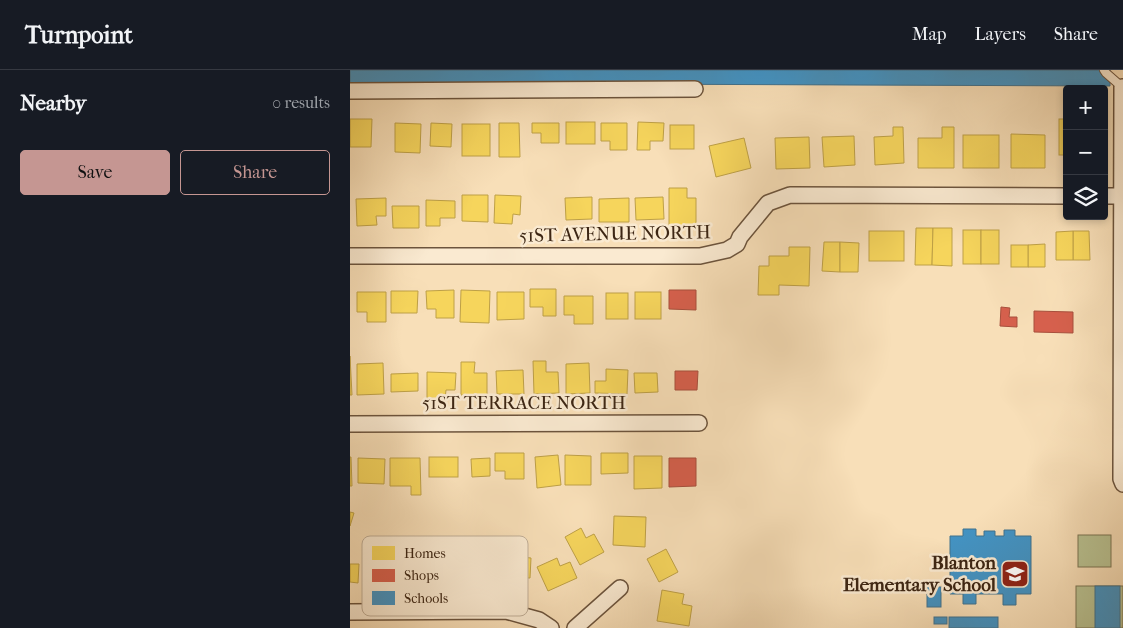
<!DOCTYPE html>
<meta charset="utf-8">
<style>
:root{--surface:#171b24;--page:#242831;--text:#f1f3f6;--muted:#9ea1a6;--line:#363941;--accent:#c59692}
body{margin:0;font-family:"IM FELL French Canon",serif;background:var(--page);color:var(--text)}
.controls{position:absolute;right:15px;top:15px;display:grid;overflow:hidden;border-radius:5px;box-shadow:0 2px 8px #0003}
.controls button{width:45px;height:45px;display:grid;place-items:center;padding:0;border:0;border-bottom:1px solid var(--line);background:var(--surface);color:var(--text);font:25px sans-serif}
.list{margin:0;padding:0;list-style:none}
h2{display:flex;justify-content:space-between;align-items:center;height:65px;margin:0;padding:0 20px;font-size:21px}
h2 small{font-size:16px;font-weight:400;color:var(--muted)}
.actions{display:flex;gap:10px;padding:15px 20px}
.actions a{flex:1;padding:11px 0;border:1px solid var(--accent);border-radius:5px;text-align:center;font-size:18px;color:var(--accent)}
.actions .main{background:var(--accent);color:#111}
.icon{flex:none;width:28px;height:28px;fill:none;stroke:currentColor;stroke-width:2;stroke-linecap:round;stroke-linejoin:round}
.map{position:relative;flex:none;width:773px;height:558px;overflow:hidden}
header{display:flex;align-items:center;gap:30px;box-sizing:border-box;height:70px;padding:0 25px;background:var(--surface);border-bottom:1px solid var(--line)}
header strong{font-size:24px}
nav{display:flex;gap:28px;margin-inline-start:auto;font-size:18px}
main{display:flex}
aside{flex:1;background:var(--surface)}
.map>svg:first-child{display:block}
.green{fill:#b9c292;stroke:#7b7453}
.homes{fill:#f6d55c;stroke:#bea046}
.shops{fill:#d6604d;stroke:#a84f3c}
.schools{fill:#4393c3;stroke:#41728e}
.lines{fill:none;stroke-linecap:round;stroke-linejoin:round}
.lane-casing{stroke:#6c543d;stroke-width:10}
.street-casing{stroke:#6c543d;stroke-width:18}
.lane{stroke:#faead1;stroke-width:8}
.street{stroke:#faead1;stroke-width:15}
.labels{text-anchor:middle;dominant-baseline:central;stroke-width:5;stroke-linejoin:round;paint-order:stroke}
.street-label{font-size:19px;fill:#3d2614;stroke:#faead1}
.poi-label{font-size:19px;font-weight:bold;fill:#3d2614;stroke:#faead1;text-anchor:end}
.key{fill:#faead1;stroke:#c1af98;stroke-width:1}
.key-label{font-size:14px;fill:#3d2614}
</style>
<header>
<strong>Turnpoint</strong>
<nav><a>Map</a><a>Layers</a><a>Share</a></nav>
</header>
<main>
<aside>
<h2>Nearby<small>0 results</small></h2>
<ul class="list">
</ul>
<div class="actions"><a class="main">Save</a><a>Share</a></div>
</aside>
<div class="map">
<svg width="773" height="558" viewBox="0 0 773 558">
<rect width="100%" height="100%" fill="#f8dfb8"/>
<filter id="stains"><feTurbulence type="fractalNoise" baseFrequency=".004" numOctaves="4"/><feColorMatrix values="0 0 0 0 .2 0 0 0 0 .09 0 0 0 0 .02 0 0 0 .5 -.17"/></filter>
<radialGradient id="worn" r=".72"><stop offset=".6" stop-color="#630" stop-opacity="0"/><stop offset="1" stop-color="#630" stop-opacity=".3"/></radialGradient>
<g class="green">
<rect x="728" y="465" width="33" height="32"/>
<rect x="726" y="516" width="47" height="42"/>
</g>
<g class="homes">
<polygon points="0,49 22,49 21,77 0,77"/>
<rect x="709" y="49" width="8" height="36"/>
<rect x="216" y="52" width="29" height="22"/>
<polygon points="288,52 314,53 313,71 300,71 300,80 287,80"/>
<polygon points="45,53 71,54 70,83 45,82"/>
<polygon points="81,53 102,54 101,77 80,76"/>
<polygon points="149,53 169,53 170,87 149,87"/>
<polygon points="182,53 209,53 209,73 191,73 191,63 182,63"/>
<polygon points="251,53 277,53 277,80 260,80 260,71 251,71"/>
<rect x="112" y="54" width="28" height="32"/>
<rect x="320" y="55" width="24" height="24"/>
<polygon points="543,57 553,57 554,93 525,95 524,67 543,66"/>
<polygon points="592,57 604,57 604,98 568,98 568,68 592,68"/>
<polygon points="661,64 695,65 695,98 661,98"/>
<rect x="613" y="65" width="36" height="33"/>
<polygon points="504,66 505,95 474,97 472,67"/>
<polygon points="459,67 460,98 426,99 425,68"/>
<polygon points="394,68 401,98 366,107 359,76"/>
<polygon points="319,118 337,118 337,128 346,128 346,157 319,157"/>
<polygon points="112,125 138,125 138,152 112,151"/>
<polygon points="145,125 171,126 170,145 163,144 162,154 144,153"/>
<polygon points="242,127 242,149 216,150 215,128"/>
<polygon points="313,127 314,149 286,150 285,128"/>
<polygon points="36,128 36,146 26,146 27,155 7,156 6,129"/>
<polygon points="279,128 279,152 249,152 249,129"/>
<polygon points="76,130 105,131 105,148 90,148 90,156 76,156"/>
<polygon points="42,136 69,136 69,158 43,158"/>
<polygon points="566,158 583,158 582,195 565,195"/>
<polygon points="583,158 602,158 602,196 582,195"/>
<rect x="613" y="160" width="18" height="34"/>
<rect x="631" y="160" width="18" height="34"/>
<rect x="519" y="161" width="35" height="30"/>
<polygon points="723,161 739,161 740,190 723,190"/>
<polygon points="723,161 723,190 706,190 706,162"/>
<polygon points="474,172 490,172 490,202 472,201"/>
<polygon points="490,172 509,173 508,202 490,202"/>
<polygon points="695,174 695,197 678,197 678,175"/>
<rect x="661" y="175" width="17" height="22"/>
<polygon points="439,177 460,177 459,216 429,215 429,225 408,225 409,196 419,196 419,186 439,186"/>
<polygon points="180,219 206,219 206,246 193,246 193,237 180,237"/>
<polygon points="104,220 104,248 86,248 86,239 77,239 76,221"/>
<polygon points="111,220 140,221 139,253 110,252"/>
<polygon points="41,221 68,221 67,243 41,243"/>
<polygon points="7,222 36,222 36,252 17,252 17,242 7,242"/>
<polygon points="147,222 174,222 174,249 147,250"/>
<rect x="285" y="222" width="26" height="27"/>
<rect x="256" y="223" width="22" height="26"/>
<polygon points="214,226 243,226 243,254 224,254 224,245 214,245"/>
<polygon points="0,286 2,325 0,325"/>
<polygon points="183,291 196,291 196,302 208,302 209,323 184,324"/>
<polygon points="111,292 125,292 124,303 137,303 137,325 111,325"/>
<polygon points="33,293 34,324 7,325 7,294"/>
<polygon points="239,293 240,323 216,324 216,294"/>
<polygon points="256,299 278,300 277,324 245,323 245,311 256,311"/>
<polygon points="173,300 174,324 147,324 146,301"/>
<polygon points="77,302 106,303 105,320 96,320 95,329 77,328"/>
<polygon points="68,303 68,321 41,322 41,304"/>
<polygon points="284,303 307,303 308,322 285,323"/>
<polygon points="145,383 174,383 174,409 155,409 155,401 145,401"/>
<polygon points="251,383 278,383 278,403 251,404"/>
<polygon points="208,385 211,415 187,418 185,387"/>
<polygon points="215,385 241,386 241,415 215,415"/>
<polygon points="284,386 312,386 312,418 284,419"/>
<polygon points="0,387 1,387 2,416 0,416"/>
<rect x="79" y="387" width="29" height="20"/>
<polygon points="8,388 35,389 34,414 8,413"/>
<polygon points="40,388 70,388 71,425 61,425 61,416 40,416"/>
<polygon points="140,388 140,406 122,407 121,389"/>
<polygon points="0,442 4,443 0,456"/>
<polygon points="264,446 296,447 295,477 263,475"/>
<polygon points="231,458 236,468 244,464 254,482 230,495 215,467"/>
<polygon points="154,477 172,477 172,487 181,488 180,508 153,507"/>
<polygon points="316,479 328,502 309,512 297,489"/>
<polygon points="207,488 210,496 220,492 227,508 198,521 187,497"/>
<polygon points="0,494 9,494 8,513 0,512"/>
<polygon points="312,520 334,524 332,534 342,536 339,556 307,551"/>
</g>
<g class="shops">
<polygon points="319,220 346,220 346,240 319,239"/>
<polygon points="651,237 660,238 659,247 667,247 667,257 650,256"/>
<polygon points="684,241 723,242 723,263 684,262"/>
<polygon points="325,301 348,301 347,320 325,320"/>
<polygon points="319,388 346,388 346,416 319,417"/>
</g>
<g class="schools">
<polygon points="0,0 760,0 760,16 0,13"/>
<polygon points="613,459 626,459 626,466 634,466 634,461 645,461 645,466 654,466 654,460 665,460 665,466 681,466 681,524 666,524 666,535 653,535 653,524 626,524 626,534 613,534 613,524 600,524 600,466 613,466"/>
<rect x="745" y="516" width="25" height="42"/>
<rect x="577" y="517" width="14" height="20"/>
<rect x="584" y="547" width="13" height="7"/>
<rect x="599" y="547" width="49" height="11"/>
</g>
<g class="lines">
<defs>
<polyline id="lane" points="754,0 756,3 772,17"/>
<g id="street">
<polyline points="773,17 772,17 771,409 773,414"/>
<polyline points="0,21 345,19"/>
<polyline points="754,126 772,126"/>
<polyline points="0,186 350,186 377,180 387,174 390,167 418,133 440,125 717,126"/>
<polyline points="0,354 349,353"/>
<polyline points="0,542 156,541 189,550 201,558"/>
<polyline points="225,558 270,518"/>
</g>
</defs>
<use href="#lane" class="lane-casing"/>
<use href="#street" class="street-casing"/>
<use href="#lane" class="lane"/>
<use href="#street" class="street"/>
</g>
<defs>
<symbol id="school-square" viewBox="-11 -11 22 22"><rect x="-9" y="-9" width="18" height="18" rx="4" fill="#8f2418" stroke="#faead1"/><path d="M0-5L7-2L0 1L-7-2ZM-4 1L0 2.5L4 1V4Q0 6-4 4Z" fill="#fff"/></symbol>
</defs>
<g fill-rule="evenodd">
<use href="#school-square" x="649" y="488" width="32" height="32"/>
</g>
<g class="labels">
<g class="street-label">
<text transform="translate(265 164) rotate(-1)">51ST AVENUE NORTH</text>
<text x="174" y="333">51ST TERRACE NORTH</text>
</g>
<g class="poi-label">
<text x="646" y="493">Blanton<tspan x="646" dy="22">Elementary School</tspan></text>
</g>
</g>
<rect x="12" y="466" width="166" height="80" rx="8" class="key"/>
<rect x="22" y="476" width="23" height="14" fill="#f6d55c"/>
<rect x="22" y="499" width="23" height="13" fill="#d6604d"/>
<rect x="22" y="521" width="23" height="14" fill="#4393c3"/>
<g class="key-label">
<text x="54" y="488">Homes</text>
<text x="54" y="510">Shops</text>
<text x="54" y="533">Schools</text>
</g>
<rect width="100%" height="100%" filter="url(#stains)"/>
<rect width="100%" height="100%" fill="url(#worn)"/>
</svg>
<div class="controls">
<button>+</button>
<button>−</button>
<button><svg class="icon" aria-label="layers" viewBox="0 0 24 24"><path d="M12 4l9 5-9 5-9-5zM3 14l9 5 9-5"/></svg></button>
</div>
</div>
</main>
